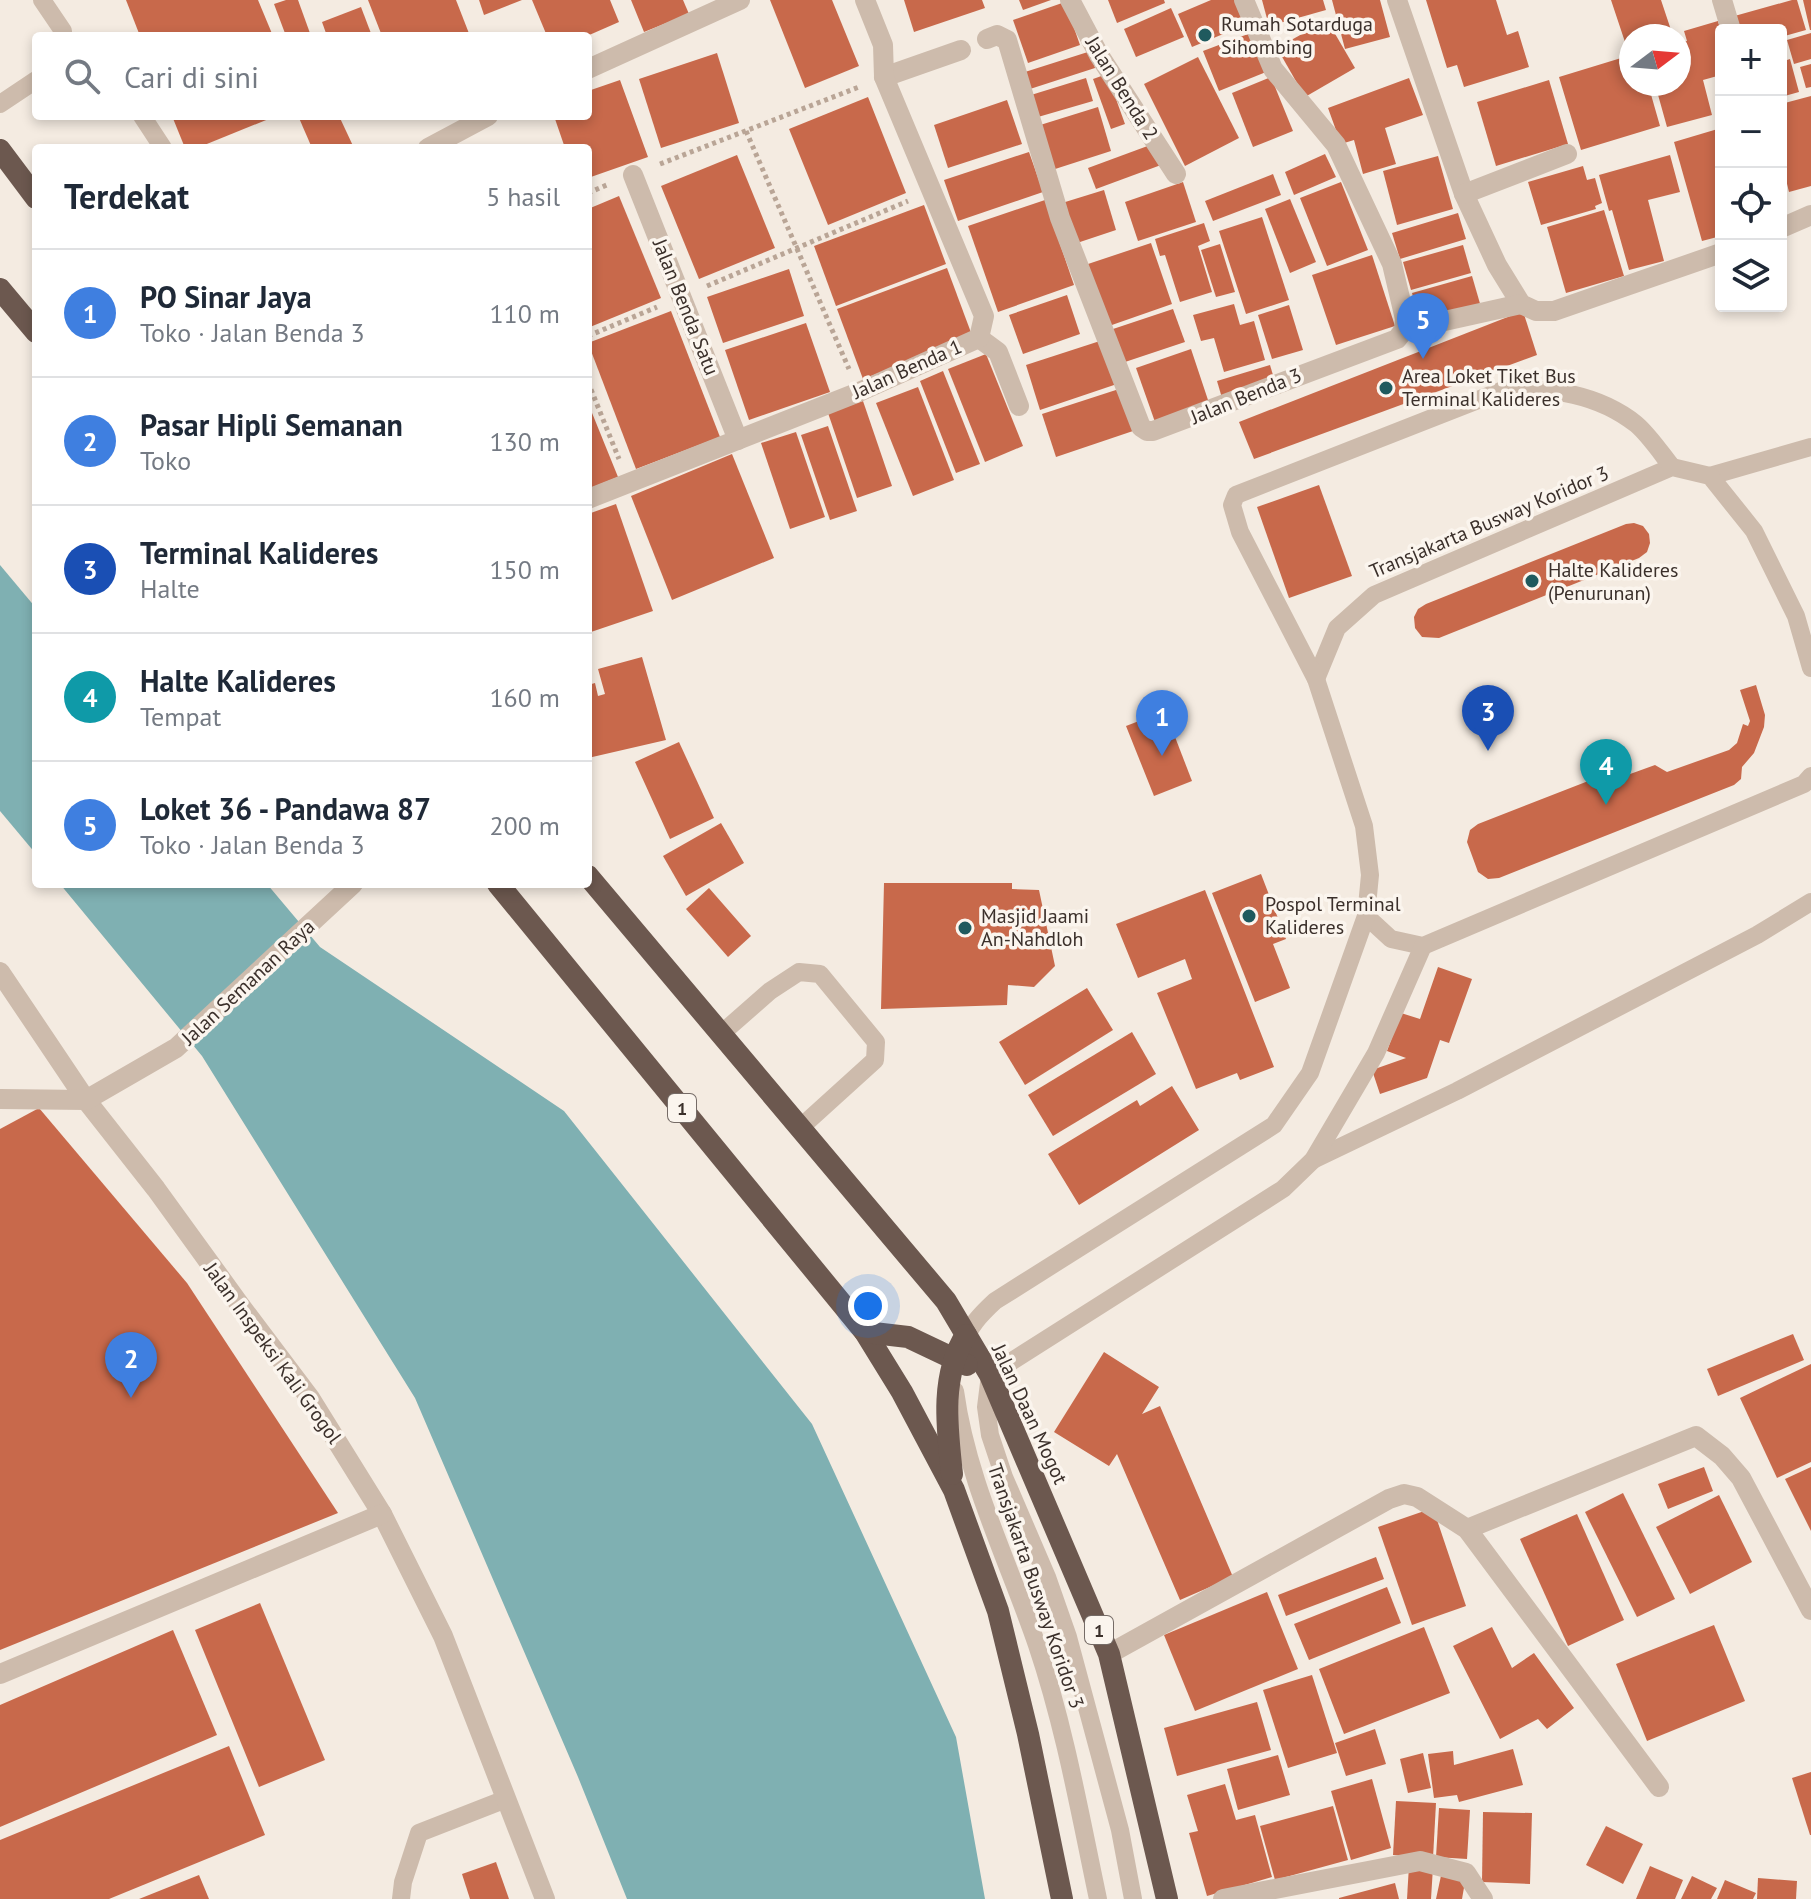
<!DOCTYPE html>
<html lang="id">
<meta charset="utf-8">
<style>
:root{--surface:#fff;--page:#f6f6f7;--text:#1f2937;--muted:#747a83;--line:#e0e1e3;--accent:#ea580c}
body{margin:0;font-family:"PT Sans",sans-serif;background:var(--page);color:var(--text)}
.controls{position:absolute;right:24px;top:24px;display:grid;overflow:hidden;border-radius:8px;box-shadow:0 4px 12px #0003}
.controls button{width:72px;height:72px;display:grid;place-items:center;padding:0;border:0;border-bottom:2px solid var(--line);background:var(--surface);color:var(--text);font:40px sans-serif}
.compass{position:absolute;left:1619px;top:24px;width:72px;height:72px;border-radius:50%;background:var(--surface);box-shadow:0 4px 12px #0003;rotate:74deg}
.you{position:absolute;left:868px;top:1306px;width:28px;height:28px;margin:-20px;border:6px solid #fff;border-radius:50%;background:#1a73e8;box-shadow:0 0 0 12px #1a73e833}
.badge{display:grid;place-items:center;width:52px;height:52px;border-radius:50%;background:var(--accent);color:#fff;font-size:26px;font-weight:700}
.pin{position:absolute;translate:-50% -66px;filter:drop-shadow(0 2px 4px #0008)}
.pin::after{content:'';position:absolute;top:42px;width:28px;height:24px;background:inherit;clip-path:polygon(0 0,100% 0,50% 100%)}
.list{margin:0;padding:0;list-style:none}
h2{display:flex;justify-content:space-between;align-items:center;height:104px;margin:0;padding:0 32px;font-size:34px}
h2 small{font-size:26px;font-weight:400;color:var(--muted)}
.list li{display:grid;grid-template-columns:52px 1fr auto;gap:24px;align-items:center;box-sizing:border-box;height:128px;padding:0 32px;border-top:2px solid var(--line)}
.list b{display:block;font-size:30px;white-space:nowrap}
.list p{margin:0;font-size:26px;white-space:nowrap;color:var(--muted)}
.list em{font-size:26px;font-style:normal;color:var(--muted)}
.icon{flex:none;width:44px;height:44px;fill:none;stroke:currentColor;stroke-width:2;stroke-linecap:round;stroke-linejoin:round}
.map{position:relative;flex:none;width:1811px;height:1899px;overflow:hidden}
.search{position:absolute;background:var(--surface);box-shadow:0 4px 12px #0003;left:32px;top:32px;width:560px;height:88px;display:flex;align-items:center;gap:20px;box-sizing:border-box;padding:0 28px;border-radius:8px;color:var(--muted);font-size:30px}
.panel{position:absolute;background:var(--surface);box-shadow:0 4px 12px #0003;left:32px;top:144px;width:560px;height:744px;border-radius:8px}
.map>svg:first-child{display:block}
.water{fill:#7fb0b2}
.building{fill:#c8694b}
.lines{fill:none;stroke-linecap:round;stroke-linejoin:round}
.path{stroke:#b9a596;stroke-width:5;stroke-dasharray:4 4;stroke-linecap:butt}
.service{stroke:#cdbbac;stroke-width:18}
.minor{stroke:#cdbbac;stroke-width:20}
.tertiary{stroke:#cdbbac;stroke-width:20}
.trunk{stroke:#6c584f;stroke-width:22}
.poi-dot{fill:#1f5a5e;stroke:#fbf5ee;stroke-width:3}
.labels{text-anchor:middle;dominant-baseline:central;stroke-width:7;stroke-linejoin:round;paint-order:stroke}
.shield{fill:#fbf5ee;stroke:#756b66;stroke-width:2}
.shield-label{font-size:18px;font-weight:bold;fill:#3b302b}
.poi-label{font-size:20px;fill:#3b302b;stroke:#fbf5ee;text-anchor:start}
.street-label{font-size:20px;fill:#3b302b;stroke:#fbf5ee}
</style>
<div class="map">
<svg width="1811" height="1899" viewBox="0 0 1811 1899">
<rect width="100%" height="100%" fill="#f4ebe1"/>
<g class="water">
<polygon points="0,565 36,608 36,854 0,811"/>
<polygon points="60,884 267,884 320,947 564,1111 812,1424 956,1737 985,1899 627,1899 578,1777 415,1398 202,1056"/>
</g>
<g class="building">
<polygon points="126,0 258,0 273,36 140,36"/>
<polygon points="286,0 298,0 311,36 286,36 274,4"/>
<polygon points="368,0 456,0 470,36 382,36"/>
<polygon points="479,0 522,0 484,15"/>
<polygon points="532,0 610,0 619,22 587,36 547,36"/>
<polygon points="631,0 683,0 689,14 644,32"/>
<polygon points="770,0 832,0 859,66 805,88"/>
<polygon points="904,0 982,0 985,8 914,32"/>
<polygon points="1019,0 1051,0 1023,10"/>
<polygon points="1108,0 1164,0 1165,3 1117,23"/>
<polygon points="1211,0 1243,0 1252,22 1192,47 1178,14"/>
<polygon points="1262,0 1323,0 1326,10 1269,26"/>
<polygon points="1332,0 1380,0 1390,37 1345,49"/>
<polygon points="1426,0 1496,0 1507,35 1518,31 1529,67 1464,87 1457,65 1447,68"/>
<polygon points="1611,0 1661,0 1673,36 1631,36 1631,50 1628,51"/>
<polygon points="1792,0 1797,0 1806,30 1781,37 1781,30 1735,30 1731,17"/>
<polygon points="1803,0 1811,0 1811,30 1810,30"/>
<polygon points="1065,2 1080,45 1028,63 1013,20"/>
<polygon points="361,7 372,36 327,36 322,22"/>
<polygon points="1171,8 1184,37 1136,57 1124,29"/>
<polygon points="1327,20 1355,68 1305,97 1277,48"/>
<polygon points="1718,21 1721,33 1721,75 1703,80 1712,115 1667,127 1655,84 1679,84 1679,43 1687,41 1684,31"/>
<polygon points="1256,31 1271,70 1219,91 1203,51"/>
<polygon points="1811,33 1811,59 1794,64 1787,40"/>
<polygon points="1091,51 1095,68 1030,89 1025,72"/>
<polygon points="717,53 739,123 661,148 639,79"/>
<polygon points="1631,55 1631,84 1648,84 1660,126 1581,150 1559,77"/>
<polygon points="1198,57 1239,138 1185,166 1144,84"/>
<polygon points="1790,59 1799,92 1781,97 1781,62"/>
<polygon points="1811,64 1811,87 1806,88 1800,67"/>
<polygon points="1107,74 1125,124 1111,129 1093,79"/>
<polygon points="1271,77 1293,131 1253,147 1232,93"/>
<polygon points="1086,78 1093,101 1038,117 1031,95"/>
<polygon points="1409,78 1423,115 1385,128 1396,164 1363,174 1354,140 1341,144 1328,108"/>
<polygon points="620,80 648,157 588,178 588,148 565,148 554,116 588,116 588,91"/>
<polygon points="1549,80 1568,144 1496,166 1477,102"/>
<polygon points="1811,96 1811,186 1789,192 1781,159 1781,104"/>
<polygon points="868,97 906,193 828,225 789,129"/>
<polygon points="1007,100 1022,144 948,168 934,125"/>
<polygon points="1098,107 1111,151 1052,170 1037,126"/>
<polygon points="172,116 276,116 197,148 185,148"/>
<polygon points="303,116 339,116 354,148 312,148 299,118"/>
<polygon points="1721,128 1721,236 1702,241 1674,142"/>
<polygon points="1153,144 1161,165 1096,189 1088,168"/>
<polygon points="1029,152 1043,192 958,221 944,180"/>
<polygon points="1325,154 1336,177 1294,195 1285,172"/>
<polygon points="737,155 775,248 699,279 661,186"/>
<polygon points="1670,155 1680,192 1648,200 1664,261 1629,270 1612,210 1609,211 1599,175"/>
<polygon points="1438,156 1453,209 1397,225 1383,171"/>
<polygon points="1583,166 1587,180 1595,178 1602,203 1595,206 1596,209 1541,225 1528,182"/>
<polygon points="1273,174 1281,195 1213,221 1205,201"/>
<polygon points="1183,182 1196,222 1138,241 1125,202"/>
<polygon points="1341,182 1368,250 1327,266 1300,198"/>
<polygon points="1104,190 1116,230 1074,244 1062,203"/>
<polygon points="619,196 661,298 590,327 588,209"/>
<polygon points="1290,199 1316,262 1290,273 1265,209"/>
<polygon points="1045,200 1074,285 998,312 968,226"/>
<polygon points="924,205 946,264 836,306 814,246"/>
<polygon points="1604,210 1624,276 1566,293 1547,227"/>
<polygon points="1458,213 1466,239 1400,259 1392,233"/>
<polygon points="1262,217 1289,300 1246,314 1219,231"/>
<polygon points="1204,223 1210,241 1198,246 1212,292 1180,302 1165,255 1160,256 1155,239"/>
<polygon points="1151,243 1172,304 1109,326 1088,264"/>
<polygon points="1220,244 1235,292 1216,297 1201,250"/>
<polygon points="1463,245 1471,273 1411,290 1403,262"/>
<polygon points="1372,255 1395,326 1336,345 1312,275"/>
<polygon points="947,268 973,338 863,379 837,309"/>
<polygon points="789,269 804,316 723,343 707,297"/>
<polygon points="1472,276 1481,307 1421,324 1412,293"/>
<polygon points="1067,295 1080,334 1023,354 1009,315"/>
<polygon points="1234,304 1240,325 1254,321 1265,360 1224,372 1214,338 1201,341 1193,315"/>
<polygon points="1289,305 1303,350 1272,359 1258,315"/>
<polygon points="1173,309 1185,342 1122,363 1110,330"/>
<polygon points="671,311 720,437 636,469 588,343"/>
<polygon points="1523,311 1537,355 1254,459 1239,422"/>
<polygon points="806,323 830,392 749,420 725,350"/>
<polygon points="1103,340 1117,384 1040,410 1026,365"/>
<polygon points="1191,349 1209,403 1155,422 1136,368"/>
<polygon points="986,354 1023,446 985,462 948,369"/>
<polygon points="1270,365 1275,382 1222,398 1217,381"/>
<polygon points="943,371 980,464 956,473 920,381"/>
<polygon points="918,387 954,480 913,496 876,403"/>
<polygon points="1119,389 1133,431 1056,457 1042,414"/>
<polygon points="863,401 892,486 857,498 828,413"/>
<polygon points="588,403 618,477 588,489"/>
<polygon points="828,426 857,511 830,520 801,435"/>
<polygon points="796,432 825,517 790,529 761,443"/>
<polygon points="732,454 774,558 672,600 631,496"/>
<polygon points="1319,485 1352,576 1289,598 1257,507"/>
<polygon points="616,504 653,611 588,633 588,514"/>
<polygon points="1634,523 1643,526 1649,534 1650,543 1647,552 1639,558 1439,638 1422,637 1415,628 1414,617 1418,609 1426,604 1626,524"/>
<polygon points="642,657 666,740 588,758 588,685 595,683 598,696 605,694 598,669"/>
<polygon points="1756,685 1765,715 1764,727 1754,753 1742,767 1741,779 1734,785 1499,878 1488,879 1478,872 1467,842 1470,830 1478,824 1596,778 1600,777 1608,782 1655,765 1667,772 1729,750 1737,743 1743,724 1748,726 1750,721 1740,690"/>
<polygon points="1165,711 1192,781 1154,796 1126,726"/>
<polygon points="679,742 714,818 670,839 635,762"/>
<polygon points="721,823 744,863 686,896 663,856"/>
<polygon points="1261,874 1286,939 1273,944 1290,988 1255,1002 1212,893"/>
<polygon points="884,883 1012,883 1012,889 1039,890 1055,966 1034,987 1008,985 1007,1005 881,1009"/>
<polygon points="709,888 751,936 728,957 686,909"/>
<polygon points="1205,890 1274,1067 1240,1080 1237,1073 1196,1089 1157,993 1192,979 1185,959 1138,978 1116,924"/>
<polygon points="1438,967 1472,979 1449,1043 1440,1040 1427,1078 1380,1094 1372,1070 1406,1058 1387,1051 1401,1013 1420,1019"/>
<polygon points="1087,988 1113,1030 1025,1085 999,1042"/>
<polygon points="1132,1032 1156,1074 1053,1136 1028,1095"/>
<polygon points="1172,1086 1199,1130 1079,1205 1048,1154 1137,1100 1140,1106"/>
<polygon points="39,1108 187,1283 338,1513 0,1650 0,1129"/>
<polygon points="1793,1334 1804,1360 1718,1396 1707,1369"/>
<polygon points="1104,1352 1159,1387 1142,1414 1160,1406 1233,1577 1180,1600 1117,1454 1109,1466 1054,1432"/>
<polygon points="1811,1364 1811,1462 1777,1478 1740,1398"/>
<polygon points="1704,1467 1713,1491 1668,1509 1658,1484"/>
<polygon points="1811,1467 1811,1531 1785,1479"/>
<polygon points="1623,1493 1675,1599 1637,1617 1585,1512"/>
<polygon points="1719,1495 1752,1562 1690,1594 1656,1527"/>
<polygon points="1433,1508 1466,1606 1412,1625 1378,1527"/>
<polygon points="1577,1514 1624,1620 1568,1646 1520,1539"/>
<polygon points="1376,1557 1384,1579 1286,1616 1278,1595"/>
<polygon points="1387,1587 1401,1623 1309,1660 1294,1624"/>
<polygon points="1267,1592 1298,1669 1195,1711 1164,1635"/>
<polygon points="260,1603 325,1760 259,1787 195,1630"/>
<polygon points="1714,1625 1745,1701 1647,1741 1616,1664"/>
<polygon points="1424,1627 1450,1693 1344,1734 1319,1669"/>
<polygon points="1492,1627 1512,1668 1534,1653 1574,1708 1547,1729 1538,1719 1500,1739 1453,1646"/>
<polygon points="173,1630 217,1735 0,1827 0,1705"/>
<polygon points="1312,1675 1337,1753 1288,1768 1263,1690"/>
<polygon points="1257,1702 1271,1750 1177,1776 1164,1728"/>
<polygon points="1375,1729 1386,1764 1346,1776 1335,1743"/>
<polygon points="229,1746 265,1835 109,1899 0,1899 0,1840"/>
<polygon points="1513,1749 1523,1785 1459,1802 1457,1795 1434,1798 1428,1754 1453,1751 1454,1765"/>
<polygon points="1423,1753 1431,1788 1408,1793 1400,1759"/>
<polygon points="1278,1755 1290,1795 1238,1810 1227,1769"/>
<polygon points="1811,1772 1811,1835 1810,1835 1792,1778"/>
<polygon points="1372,1779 1391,1848 1351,1860 1331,1791"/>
<polygon points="1225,1784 1236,1820 1255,1815 1272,1877 1207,1896 1189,1833 1198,1831 1187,1795"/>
<polygon points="1396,1801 1436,1803 1433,1858 1393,1855"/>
<polygon points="1333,1806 1348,1860 1275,1880 1260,1826"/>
<polygon points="1439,1808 1470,1810 1467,1859 1436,1857"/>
<polygon points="1483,1812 1532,1813 1530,1884 1482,1882"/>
<polygon points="1606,1826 1643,1844 1623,1884 1586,1865"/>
<polygon points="496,1862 509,1899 470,1899 462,1874"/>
<polygon points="1409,1865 1433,1867 1431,1899 1407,1899"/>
<polygon points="1650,1866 1683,1880 1675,1899 1636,1899"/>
<polygon points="1442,1871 1466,1876 1462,1899 1436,1899"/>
<polygon points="199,1875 209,1899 139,1899"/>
<polygon points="1692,1876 1717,1888 1711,1899 1681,1899"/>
<polygon points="1758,1878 1797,1881 1796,1899 1757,1899"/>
<polygon points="1725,1880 1756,1893 1753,1899 1717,1899"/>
<polygon points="1395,1883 1399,1899 1339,1899 1339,1898"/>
</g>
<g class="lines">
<g class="path">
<polyline points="746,131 849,369"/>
<polyline points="660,164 859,87"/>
<polyline points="588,193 609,184"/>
<polyline points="707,286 908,201"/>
<polyline points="588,336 657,307"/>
<polyline points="588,382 619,459"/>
</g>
<g class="service">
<polyline points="42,0 63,31"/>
<polyline points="0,104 36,80"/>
<polyline points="142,116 163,148"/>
<polyline points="1710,476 1811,447"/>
<polyline points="1316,679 1337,628 1374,595 1672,467 1710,476 1754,531 1796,616 1811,668"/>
<polyline points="1366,916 1391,939 1423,946 1804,784 1811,776"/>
<polyline points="721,1034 770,991 799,972 820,974 876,1042 875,1060 800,1128"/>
<polyline points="1313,1160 1457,1091 1757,935 1811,902"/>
<path d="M 963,1346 C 968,1327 981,1314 995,1301 L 1274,1125 L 1310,1073 L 1366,916 L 1370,875 L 1364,826 L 1316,679 L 1240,532 L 1232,505 L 1236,495 L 1506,389 C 1552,388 1598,394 1636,424 C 1649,435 1661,453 1672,467"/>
<path d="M 955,1391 C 967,1480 1008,1560 1037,1645 C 1065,1728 1080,1814 1098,1899"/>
<polyline points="401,1899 403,1882 419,1833 506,1799"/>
<polyline points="1133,1899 1120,1830 1068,1637 1047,1577 1004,1477 990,1435 986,1407 990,1375 1283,1189 1313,1160 1376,1053 1423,946"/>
</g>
<g class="minor">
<polyline points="1070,0 1099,55 1176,174"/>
<polyline points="1397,0 1464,194 1497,265 1521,304 1536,311 1554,311 1721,253"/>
<polyline points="1722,0 1731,30"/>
<polyline points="987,39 997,35 1007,40 1060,218 1141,427 1147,431 1153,431 1397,339 1404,330 1405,319 1392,264 1336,145 1273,69 1244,0"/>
<polyline points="588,69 740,0"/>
<polyline points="884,77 961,50"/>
<polyline points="428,148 488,116"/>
<polyline points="633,175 738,440"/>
<polyline points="1464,194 1567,154"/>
<polyline points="1781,228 1811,215"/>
<polyline points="1404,330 1521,304"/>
<polyline points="979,338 998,352 1019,406"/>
<polyline points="588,499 859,392 979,338 984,316 884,77 883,45 865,0"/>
<polyline points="0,972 86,1100 156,1189 240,1305 310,1398 382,1514 443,1636 545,1899"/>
<polyline points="1467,1529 1696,1436 1722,1456 1741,1478 1811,1610"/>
<polyline points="1109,1654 1389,1499 1404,1494 1417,1497 1467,1529 1659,1787"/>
<polyline points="0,1674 382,1514"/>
<polyline points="1223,1899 1420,1861 1466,1873 1483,1899"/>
</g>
<polyline class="tertiary" points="0,1099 86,1100 176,1048 353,884"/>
<g class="trunk">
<polyline points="0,150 36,198"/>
<polyline points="0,289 36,332"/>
<polyline points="588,876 946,1301 990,1375 1109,1654 1167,1899"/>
<polyline points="498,884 865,1332 902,1392 954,1490 998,1611 1028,1734 1062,1899"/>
<polyline points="865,1332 908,1337 967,1365"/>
<path d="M 952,1474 C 947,1428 940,1376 966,1335"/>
</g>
</g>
<g class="poi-dot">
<circle cx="1205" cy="35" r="8"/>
<circle cx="1386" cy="388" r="8"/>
<circle cx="1532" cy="581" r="8"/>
<circle cx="1249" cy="916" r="8"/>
<circle cx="965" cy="928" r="8"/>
</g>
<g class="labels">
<g class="shield">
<rect x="668" y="1094" width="28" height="28" rx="6"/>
<rect x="1085" y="1616" width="28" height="28" rx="6"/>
</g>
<g class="shield-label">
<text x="682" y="1108">1</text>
<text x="1099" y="1630">1</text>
</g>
<g class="poi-label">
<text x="1221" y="24">Rumah Sotarduga<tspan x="1221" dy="23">Sihombing</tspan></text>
<text x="1402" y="376">Area Loket Tiket Bus<tspan x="1402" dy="23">Terminal Kalideres</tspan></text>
<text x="1548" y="570">Halte Kalideres<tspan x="1548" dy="23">(Penurunan)</tspan></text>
<text x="1265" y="904">Pospol Terminal<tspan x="1265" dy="23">Kalideres</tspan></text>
<text x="981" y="916">Masjid Jaami<tspan x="981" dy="23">An-Nahdloh</tspan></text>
</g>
<g class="street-label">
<text transform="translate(1122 88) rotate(58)">Jalan Benda 2</text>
<text transform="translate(686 307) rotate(68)">Jalan Benda Satu</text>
<text transform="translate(907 369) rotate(-24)">Jalan Benda 1</text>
<text transform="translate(1246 396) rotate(-22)">Jalan Benda 3</text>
<text transform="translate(1489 522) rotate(-23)">Transjakarta Busway Koridor 3</text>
<text transform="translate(248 982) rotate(-43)">Jalan Semanan Raya</text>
<text transform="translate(273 1353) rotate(54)">Jalan Inspeksi Kali Grogol</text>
<text transform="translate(1030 1414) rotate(65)">Jalan Daan Mogot</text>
<text transform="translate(1036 1586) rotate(71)">Transjakarta Busway Koridor 3</text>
</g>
</g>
</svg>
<div class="controls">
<button>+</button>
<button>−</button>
<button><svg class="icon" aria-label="locate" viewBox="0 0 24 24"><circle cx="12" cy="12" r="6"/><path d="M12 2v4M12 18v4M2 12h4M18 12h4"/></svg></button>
<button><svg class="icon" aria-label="layers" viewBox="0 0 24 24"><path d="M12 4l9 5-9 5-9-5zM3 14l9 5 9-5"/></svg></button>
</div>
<svg class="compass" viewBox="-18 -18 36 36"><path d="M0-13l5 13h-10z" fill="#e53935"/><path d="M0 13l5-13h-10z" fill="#747a83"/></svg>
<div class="you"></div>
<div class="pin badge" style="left:1162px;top:756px;background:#3f7fe0">1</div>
<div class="pin badge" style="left:131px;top:1398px;background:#3f7fe0">2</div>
<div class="pin badge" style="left:1488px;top:751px;background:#1a4fb4">3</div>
<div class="pin badge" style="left:1606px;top:805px;background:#0f9aa8">4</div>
<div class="pin badge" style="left:1423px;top:359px;background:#3f7fe0">5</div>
<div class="search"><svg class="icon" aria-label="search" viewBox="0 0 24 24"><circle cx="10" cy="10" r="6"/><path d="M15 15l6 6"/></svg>Cari di sini</div>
<section class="panel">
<h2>Terdekat<small>5 hasil</small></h2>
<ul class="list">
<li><span class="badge" style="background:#3f7fe0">1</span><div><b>PO Sinar Jaya</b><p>Toko · Jalan Benda 3</p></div><em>110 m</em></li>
<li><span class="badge" style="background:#3f7fe0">2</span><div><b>Pasar Hipli Semanan</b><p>Toko</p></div><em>130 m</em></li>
<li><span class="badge" style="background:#1a4fb4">3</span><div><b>Terminal Kalideres</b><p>Halte</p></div><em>150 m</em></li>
<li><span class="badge" style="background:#0f9aa8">4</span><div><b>Halte Kalideres</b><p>Tempat</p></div><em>160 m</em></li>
<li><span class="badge" style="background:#3f7fe0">5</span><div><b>Loket 36 - Pandawa 87</b><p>Toko · Jalan Benda 3</p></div><em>200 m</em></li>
</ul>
</section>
</div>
